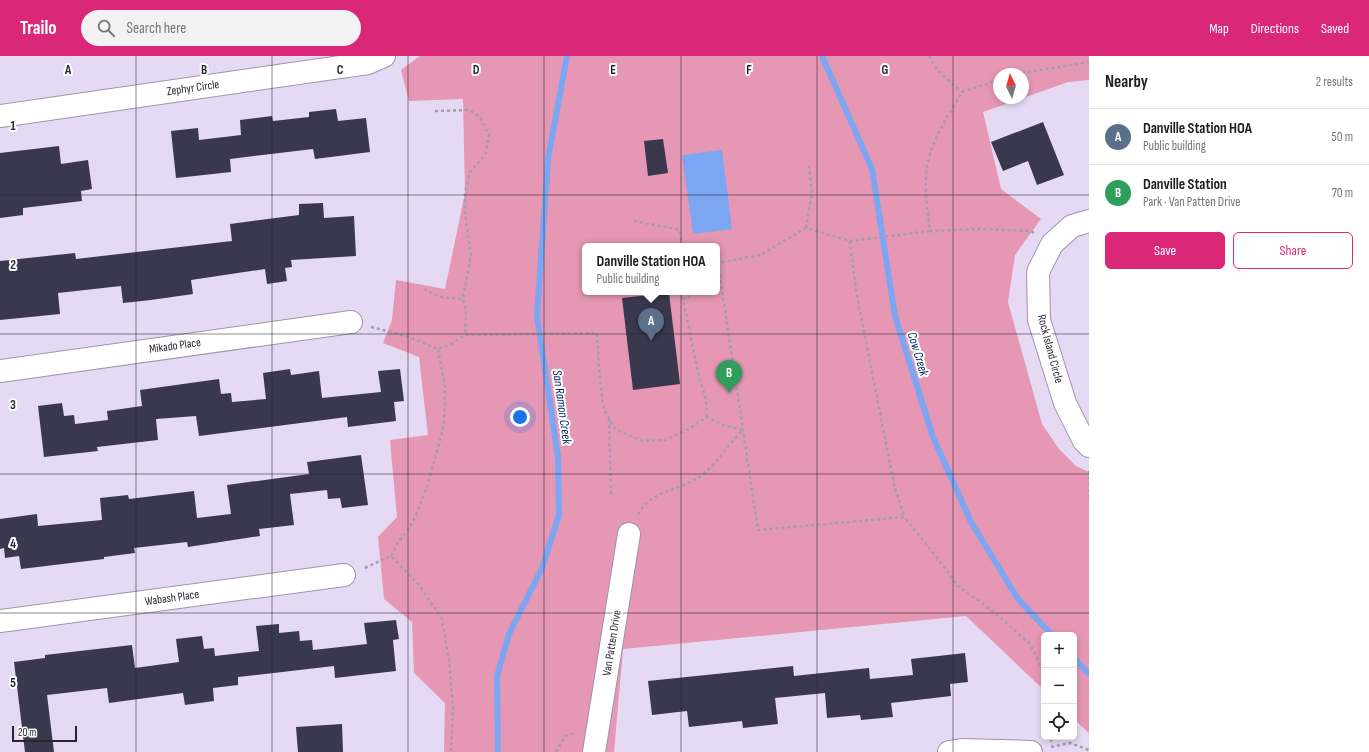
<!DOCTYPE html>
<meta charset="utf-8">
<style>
:root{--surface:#fff;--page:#f2f2f2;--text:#202124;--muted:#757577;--line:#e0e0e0;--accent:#db2777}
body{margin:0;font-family:"Sofia Sans Condensed",sans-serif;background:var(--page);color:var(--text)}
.controls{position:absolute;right:12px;bottom:12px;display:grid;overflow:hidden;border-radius:6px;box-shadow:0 2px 6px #0003}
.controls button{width:36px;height:36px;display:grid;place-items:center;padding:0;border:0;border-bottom:1px solid var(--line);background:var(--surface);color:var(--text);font:20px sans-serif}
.compass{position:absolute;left:993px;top:12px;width:36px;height:36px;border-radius:50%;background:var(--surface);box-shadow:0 2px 6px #0003;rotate:355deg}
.scale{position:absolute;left:12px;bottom:10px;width:65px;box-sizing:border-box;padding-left:4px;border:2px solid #2a252f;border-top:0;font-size:11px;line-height:14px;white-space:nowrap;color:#2a252f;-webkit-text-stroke:3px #fff;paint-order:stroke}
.you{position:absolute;left:520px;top:361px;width:14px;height:14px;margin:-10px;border:3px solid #fff;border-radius:50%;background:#1a73e8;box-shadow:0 0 0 6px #1a73e833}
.badge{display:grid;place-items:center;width:26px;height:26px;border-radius:50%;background:var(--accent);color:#fff;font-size:13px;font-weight:700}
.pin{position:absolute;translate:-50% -33px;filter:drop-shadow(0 1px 2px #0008)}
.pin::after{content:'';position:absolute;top:21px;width:14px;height:12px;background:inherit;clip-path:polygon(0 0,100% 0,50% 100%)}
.popup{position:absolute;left:582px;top:187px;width:138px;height:52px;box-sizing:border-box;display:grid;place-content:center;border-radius:6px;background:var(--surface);filter:drop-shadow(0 1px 3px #0005);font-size:13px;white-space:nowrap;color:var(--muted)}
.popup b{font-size:15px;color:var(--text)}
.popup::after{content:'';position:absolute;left:50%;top:100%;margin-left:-8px;border:8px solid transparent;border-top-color:var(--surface)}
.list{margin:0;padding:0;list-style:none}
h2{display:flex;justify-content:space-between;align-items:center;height:52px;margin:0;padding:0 16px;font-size:17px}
h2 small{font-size:13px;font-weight:400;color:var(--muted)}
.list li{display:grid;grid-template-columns:26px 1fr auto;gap:12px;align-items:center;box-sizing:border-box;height:56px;padding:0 16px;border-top:1px solid var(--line)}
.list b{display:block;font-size:15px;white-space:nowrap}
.list p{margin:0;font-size:13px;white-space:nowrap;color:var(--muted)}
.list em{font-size:13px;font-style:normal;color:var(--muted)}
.actions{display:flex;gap:8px;padding:12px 16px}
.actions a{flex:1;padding:9px 0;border:1px solid var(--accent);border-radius:6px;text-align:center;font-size:14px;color:var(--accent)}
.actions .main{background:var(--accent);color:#fff}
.icon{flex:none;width:22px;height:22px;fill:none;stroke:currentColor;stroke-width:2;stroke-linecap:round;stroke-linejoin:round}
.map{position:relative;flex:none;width:1089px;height:696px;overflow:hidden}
header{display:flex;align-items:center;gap:24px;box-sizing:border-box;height:56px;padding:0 20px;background:var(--accent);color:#fff}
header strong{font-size:19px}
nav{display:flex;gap:22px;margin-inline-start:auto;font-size:14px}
.search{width:280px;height:36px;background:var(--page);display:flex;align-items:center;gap:10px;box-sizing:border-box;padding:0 14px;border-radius:22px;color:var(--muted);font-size:15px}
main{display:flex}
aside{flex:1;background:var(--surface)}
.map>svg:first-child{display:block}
.green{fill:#e597b4;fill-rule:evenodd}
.water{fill:#7ca6f2}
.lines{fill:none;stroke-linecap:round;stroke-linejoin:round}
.stream{stroke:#7ca6f2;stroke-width:6}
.building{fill:#39384e}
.minor-casing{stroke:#a093ac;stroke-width:24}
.path{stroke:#a59bb0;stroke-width:2.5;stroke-dasharray:3 3;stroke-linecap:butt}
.minor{stroke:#fff;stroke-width:22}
.grid{fill:none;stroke:#2a252f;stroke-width:1;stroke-opacity:0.55}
.labels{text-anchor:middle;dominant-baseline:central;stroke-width:4;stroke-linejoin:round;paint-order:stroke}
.street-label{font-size:12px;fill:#2a252f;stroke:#fff}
.water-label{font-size:13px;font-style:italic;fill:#062869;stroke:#fff}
.grid-label{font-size:13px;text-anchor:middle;font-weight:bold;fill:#2a252f;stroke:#fff;stroke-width:4;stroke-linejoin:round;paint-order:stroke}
</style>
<header>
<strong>Trailo</strong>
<div class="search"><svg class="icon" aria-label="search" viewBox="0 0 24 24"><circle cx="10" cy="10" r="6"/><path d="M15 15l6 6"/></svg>Search here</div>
<nav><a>Map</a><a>Directions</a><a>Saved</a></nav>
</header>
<main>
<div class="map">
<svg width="1089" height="696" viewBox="0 0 1089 696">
<rect width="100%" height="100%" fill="#e6d9f3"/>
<path class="green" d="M 420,0 L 1089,0 L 1089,24 L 1068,26 L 1023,42 L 1023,18 L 999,18 L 999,42 L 1023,42 L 983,56 L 1001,133 L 1041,163 L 1015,199 L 1008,246 L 1042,368 L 1059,393 L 1076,410 L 1089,416 L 1089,677 L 1074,663 L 1074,579 L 1044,579 L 1044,634 L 966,560 L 623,593 L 614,696 L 444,696 L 445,647 L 414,617 L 412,566 L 384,543 L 378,481 L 397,461 L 390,384 L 428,379 L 419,301 L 383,287 L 392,264 L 396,224 L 445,233 L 465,137 L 463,43 L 409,45 L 401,14 ZM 585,190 L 717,190 L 717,236 L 585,236 Z"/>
<polygon class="water" points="722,94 732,173 693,178 682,99"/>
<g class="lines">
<g class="stream">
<polyline points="822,0 872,113 895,260 933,381 971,466 1018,543 1052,579"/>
<polyline points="1074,602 1089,618"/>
<polyline points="498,696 497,620 509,578 542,512 559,459 558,401 537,260 548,103 567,0"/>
</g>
</g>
<g class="building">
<polygon points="336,53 338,65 366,62 370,96 315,103 313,93 230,103 231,116 176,122 171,75 198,72 199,84 241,79 240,64 272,60 273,65 309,61 309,56"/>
<polygon points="1043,66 1064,119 1037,129 1028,105 1003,115 991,86"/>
<polygon points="663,83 668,117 648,120 644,85"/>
<polygon points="59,90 61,108 88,104 92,133 81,135 82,145 23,152 23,159 0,162 0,97"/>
<polygon points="323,147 324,162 354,160 356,200 291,204 292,211 285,212 287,225 267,228 265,213 191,224 193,238 151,244 123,247 121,230 58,237 60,258 0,264 0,205 75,197 76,203 232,185 230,168 299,159 299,148"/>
<polygon points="669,237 680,328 633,334 622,242"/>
<polygon points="290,313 291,319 319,315 322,342 381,336 378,315 400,313 404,345 394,346 396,365 348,371 347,361 199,380 196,360 156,363 158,384 97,391 98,395 44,401 38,350 62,347 64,360 74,359 75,368 108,364 107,355 142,350 140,334 219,323 221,338 231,337 232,346 266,343 263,317"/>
<polygon points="361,399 368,449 342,452 340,442 328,443 327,434 290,438 294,469 259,473 260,480 188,491 187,486 134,492 135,497 104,501 104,503 21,513 19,500 5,502 4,492 0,493 0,463 37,458 38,470 102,464 100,442 128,439 129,443 194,435 197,462 231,458 227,429 309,418 307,406"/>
<polygon points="396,564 399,583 393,584 396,615 335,622 334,610 238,621 238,629 213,632 214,645 185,649 183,637 109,647 107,632 47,639 54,696 25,696 14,606 45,602 45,599 132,589 135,612 179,606 176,583 202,580 204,593 214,592 215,600 259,595 256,570 279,568 279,577 299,575 300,585 312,584 313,594 367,588 364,567"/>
<polygon points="965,597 968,626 950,628 951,640 891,647 893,661 861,664 860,659 827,662 825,637 775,642 778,668 743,672 742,665 689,671 687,655 652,659 648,625 793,610 794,620 869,612 870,623 913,619 911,603"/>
<polygon points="342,668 343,696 298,696 296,671"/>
</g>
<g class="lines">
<defs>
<g id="minor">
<polyline points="0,60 368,7 384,0"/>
<polyline points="1089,165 1072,170 1052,188 1038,216 1039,264 1065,347 1084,385 1089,390"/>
<polyline points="0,315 351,266"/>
<polyline points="0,565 344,519"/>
<polyline points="594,696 629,478"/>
<polyline points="949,696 962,694 1031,696"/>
</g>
</defs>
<use href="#minor" class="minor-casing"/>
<g class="path">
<polyline points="929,0 938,15 962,36"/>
<polyline points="1016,18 1089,6"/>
<path d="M 999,24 L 962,36 C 947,62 926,91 926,123 C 925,140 928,158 930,175 L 981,173 L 1031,175 L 1034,177"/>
<polyline points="435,55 469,54 480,61 489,79 485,99 470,116 465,137 465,158 471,198 463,243 466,255 465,279"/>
<polyline points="634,165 680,174 682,190"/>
<polyline points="806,172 812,137 809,110"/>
<polyline points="930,175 850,185 806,172 760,199 718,207 758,474 904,461 931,494 958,530 994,556 1030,588 1044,616"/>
<polyline points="850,185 856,234 887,393 894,428 904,461"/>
<polyline points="424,233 440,241 463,243"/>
<polyline points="678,236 683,243 698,316 706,344 707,361"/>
<polyline points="683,243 689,241 689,236"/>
<path d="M 371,271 L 406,280 L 438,293 L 453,287 L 465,279 L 597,277 L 600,325 L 604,353 L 615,373 L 642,385 L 665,384 L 690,372 L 707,361 L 725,370 L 743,374 C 729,388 713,413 696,423 C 676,435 648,436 638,459"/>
<polyline points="609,363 611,440"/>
<polyline points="1089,415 1089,443"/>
<polyline points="391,500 398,487 412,468 427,431 444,369 445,331 438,293"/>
<polyline points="365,512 391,500 419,529 442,563 449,605 453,652 451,696"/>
<polyline points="1050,685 1056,681"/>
<polyline points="1051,691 1070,687 1089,694"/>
<polyline points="556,696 565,680 576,677"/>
</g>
<use href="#minor" class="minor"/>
</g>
<path class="grid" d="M 136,0 L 136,696M 272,0 L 272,696M 408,0 L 408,696M 544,0 L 544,696M 681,0 L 681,696M 817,0 L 817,696M 953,0 L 953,696M 0,139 L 1089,139M 0,278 L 1089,278M 0,418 L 1089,418M 0,557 L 1089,557"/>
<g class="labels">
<g class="street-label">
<text transform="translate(193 32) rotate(-8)">Zephyr Circle</text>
<text transform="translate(175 290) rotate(-8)">Mikado Place</text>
<text transform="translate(1050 293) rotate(75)">Rock Island Circle</text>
<text transform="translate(172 542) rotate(-8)">Wabash Place</text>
<text transform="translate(612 587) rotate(-81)">Van Patten Drive</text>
</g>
<g class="water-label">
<text transform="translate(918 298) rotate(73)">Cow Creek</text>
<text transform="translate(562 351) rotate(82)">San Ramon Creek</text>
</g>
</g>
<g class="grid-label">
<text x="68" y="18">A</text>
<text x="204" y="18">B</text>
<text x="340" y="18">C</text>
<text x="476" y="18">D</text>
<text x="613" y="18">E</text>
<text x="749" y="18">F</text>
<text x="885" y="18">G</text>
<text x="13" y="74">1</text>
<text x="13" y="213">2</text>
<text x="13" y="353">3</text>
<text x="13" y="492">4</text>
<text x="13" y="631">5</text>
</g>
</svg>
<div class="controls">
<button>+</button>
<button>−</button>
<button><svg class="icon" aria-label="locate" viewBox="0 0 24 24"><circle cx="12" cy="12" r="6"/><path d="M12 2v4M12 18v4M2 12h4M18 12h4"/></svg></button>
</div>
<svg class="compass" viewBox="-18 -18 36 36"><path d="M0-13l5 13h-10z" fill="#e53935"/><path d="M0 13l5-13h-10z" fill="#757577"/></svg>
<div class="scale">20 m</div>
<div class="you"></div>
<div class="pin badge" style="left:651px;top:285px;background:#5c6f8a">A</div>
<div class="popup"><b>Danville Station HOA</b>Public building</div>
<div class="pin badge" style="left:729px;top:337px;background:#2e9e5b">B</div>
</div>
<aside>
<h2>Nearby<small>2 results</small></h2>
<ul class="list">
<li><span class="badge" style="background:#5c6f8a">A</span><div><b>Danville Station HOA</b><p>Public building</p></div><em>50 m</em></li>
<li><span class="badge" style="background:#2e9e5b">B</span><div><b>Danville Station</b><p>Park · Van Patten Drive</p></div><em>70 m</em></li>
</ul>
<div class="actions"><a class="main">Save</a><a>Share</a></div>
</aside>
</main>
